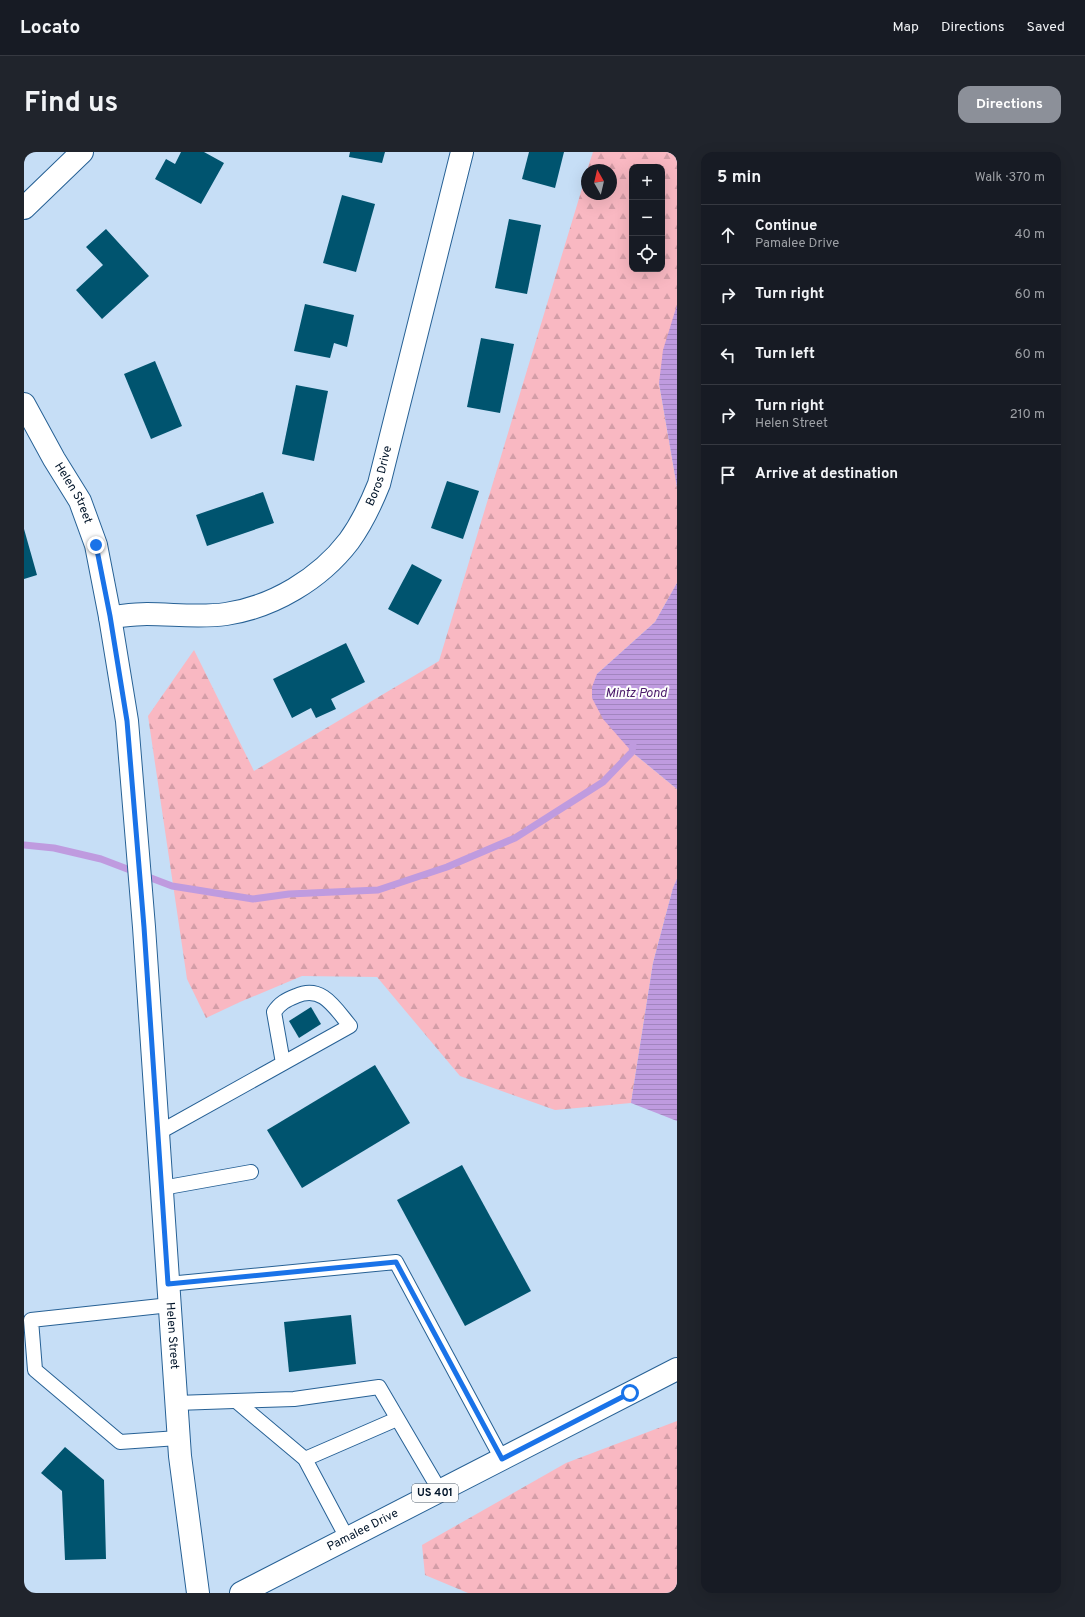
<!DOCTYPE html>
<meta charset="utf-8">
<style>
:root{--surface:#171b24;--page:#20242c;--text:#f1f3f6;--muted:#9ea1a6;--line:#363941;--accent:#8c9099}
body{margin:0;font-family:Overpass,sans-serif;background:var(--page);color:var(--text)}
.controls{position:absolute;right:12px;top:12px;display:grid;overflow:hidden;border-radius:8px;box-shadow:0 4px 16px #0002}
.controls button{width:36px;height:36px;display:grid;place-items:center;padding:0;border:0;border-bottom:1px solid var(--line);background:var(--surface);color:var(--text);font:20px sans-serif}
.compass{position:absolute;left:557px;top:12px;width:36px;height:36px;border-radius:50%;background:var(--surface);box-shadow:0 4px 16px #0002;rotate:352deg}
.stop{position:absolute;width:12px;height:12px;margin:-9px;border:3px solid #1a73e8;border-radius:50%;background:#fff}
.stop.end{background:#1a73e8;border-color:#fff;box-shadow:0 1px 4px #0008}
.list{margin:0;padding:0;list-style:none}
h2{display:flex;justify-content:space-between;align-items:center;height:52px;margin:0;padding:0 16px;font-size:17px}
h2 small{font-size:13px;font-weight:400;color:var(--muted)}
.list li{display:grid;grid-template-columns:26px 1fr auto;gap:12px;align-items:center;box-sizing:border-box;height:60px;padding:0 16px;border-top:1px solid var(--line)}
.list b{display:block;font-size:15px;white-space:nowrap}
.list p{margin:0;font-size:13px;white-space:nowrap;color:var(--muted)}
.list em{font-size:13px;font-style:normal;color:var(--muted)}
.icon{flex:none;width:22px;height:22px;fill:none;stroke:currentColor;stroke-width:2;stroke-linecap:round;stroke-linejoin:round}
.map{position:relative;flex:none;width:653px;height:1441px;overflow:hidden;border-radius:12px}
header{display:flex;align-items:center;gap:24px;box-sizing:border-box;height:56px;padding:0 20px;background:var(--surface);border-bottom:1px solid var(--line)}
header strong{font-size:19px}
nav{display:flex;gap:22px;margin-inline-start:auto;font-size:14px}
.intro{display:flex;align-items:center;justify-content:space-between;box-sizing:border-box;height:96px;padding:0 24px}
h1{margin:0;font-size:28px}
.button{padding:10px 18px;border-radius:12px;background:var(--accent);color:#fff;font-size:14px;font-weight:700}
main{display:flex;gap:24px;padding:0 24px}
aside{flex:1;background:var(--surface);border-radius:12px;box-shadow:0 4px 16px #0002}
.map>svg:first-child{display:block}
.forest{fill:url(#forest-firs);fill-rule:evenodd}
.water{fill:url(#water-rules)}
.lines{fill:none;stroke-linecap:round;stroke-linejoin:round}
.stream{stroke:#bf9bdf;stroke-width:7}
.building{fill:#00546f}
.service-casing{stroke:#276195;stroke-width:16}
.minor-casing{stroke:#276195;stroke-width:24}
.tertiary-casing{stroke:#276195;stroke-width:24}
.primary-casing{stroke:#276195;stroke-width:24}
.service{stroke:#fff;stroke-width:14}
.minor{stroke:#fff;stroke-width:22}
.tertiary{stroke:#fff;stroke-width:22}
.primary{stroke:#fff;stroke-width:22}
.route{stroke:#1a73e8;stroke-width:5}
.labels{text-anchor:middle;dominant-baseline:central;stroke-width:4;stroke-linejoin:round;paint-order:stroke}
.shield{fill:#fcfcfc;stroke:#4c5a68;stroke-width:1}
.shield-label{font-size:11px;font-weight:bold;fill:#001429}
.street-label{font-size:12px;fill:#001429;stroke:#fcfcfc}
.water-label{font-size:13px;font-style:italic;fill:#4b1b6a;stroke:#fcfcfc}
</style>
<header>
<strong>Locato</strong>
<nav><a>Map</a><a>Directions</a><a>Saved</a></nav>
</header>
<div class="intro"><h1>Find us</h1><a class="button">Directions</a></div>
<main>
<div class="map">
<svg width="653" height="1441" viewBox="0 0 653 1441">
<defs>
<pattern id="forest-firs" width="22" height="20" patternUnits="userSpaceOnUse"><rect width="22" height="20" fill="#f9b8c2"/><path d="M5 1l3.5 6h-7zM16 11l3.5 6h-7z" fill="#d49da7"/></pattern>
<pattern id="water-rules" width="6" height="5" patternUnits="userSpaceOnUse"><rect width="6" height="5" fill="#bf9bdf"/><path d="M0 2.5h6" fill="none" stroke="#a285bf"/></pattern>
</defs>
<rect width="100%" height="100%" fill="#c6def6"/>
<g class="forest">
<path d="M 569,0 L 653,0 L 653,162 L 635,231 L 653,335 L 653,431 L 631,470 L 573,522 L 608,600 L 653,637 L 653,727 L 649,736 L 629,811 L 607,951 L 531,958 L 436,924 L 353,825 L 278,824 L 216,850 L 182,866 L 163,827 L 124,564 L 170,498 L 230,619 L 415,509 L 563,20 L 563,42 L 587,42 L 587,18 L 563,18 ZM 608,15 L 638,15 L 638,117 L 608,117 Z"/>
<polygon points="653,1269 653,1441 444,1441 401,1423 398,1393 542,1311"/>
</g>
<g class="water">
<polygon points="653,153 653,335 635,231 639,198"/>
<polygon points="653,431 653,637 608,600 579,567 568,546 568,535 573,522 631,470"/>
<polygon points="653,727 653,969 607,951 629,811 649,736"/>
</g>
<g class="lines">
<polyline class="stream" points="0,693 30,696 77,707 148,734 229,747 265,742 354,738 423,715 491,686 579,630 608,600 609,592"/>
</g>
<g class="building">
<polygon points="157,0 180,0 200,11 177,52 131,27 142,7 151,12"/>
<polygon points="326,0 361,0 358,11 325,5"/>
<polygon points="505,0 540,0 531,36 498,27"/>
<polygon points="318,43 351,52 332,120 299,111"/>
<polygon points="485,67 517,73 503,142 471,136"/>
<polygon points="82,77 125,124 78,167 52,138 79,113 62,95"/>
<polygon points="281,152 330,163 323,195 310,191 306,206 270,199"/>
<polygon points="457,186 490,192 476,261 443,255"/>
<polygon points="131,209 158,274 127,287 100,222"/>
<polygon points="272,233 304,239 290,309 258,302"/>
<polygon points="423,329 455,339 439,387 407,376"/>
<polygon points="239,340 250,371 183,394 172,363"/>
<polygon points="0,377 13,423 0,427"/>
<polygon points="388,412 418,428 394,473 364,457"/>
<polygon points="322,491 341,530 307,547 312,557 292,566 287,556 268,566 249,527"/>
<polygon points="287,855 297,872 275,886 265,869"/>
<polygon points="351,913 386,971 278,1036 243,978"/>
<polygon points="438,1013 507,1139 441,1174 373,1048"/>
<polygon points="327,1163 332,1212 265,1220 260,1170"/>
<polygon points="41,1295 80,1328 82,1407 41,1408 38,1339 17,1321"/>
</g>
<g class="lines">
<defs>
<g id="service">
<path d="M 134,981 L 326,874 C 311,856 298,832 272,844 C 262,848 256,851 250,860 L 259,911"/>
<polyline points="138,1036 227,1020"/>
<polyline points="144,1132 372,1110 478,1307"/>
<polyline points="146,1153 7,1168 11,1218 96,1290 154,1286"/>
<polyline points="212,1249 281,1307 323,1386"/>
<polyline points="152,1251 270,1247 355,1235 416,1339"/>
<polyline points="281,1307 373,1267"/>
</g>
<g id="minor">
<polyline points="0,56 58,0"/>
<path id="s1" d="M 86,465 C 98,464 110,462 123,462 C 149,462 175,466 202,462 C 249,455 296,427 325,389 C 338,371 347,352 355,332 L 438,0"/>
</g>
<g id="tertiary">
<path id="s2" d="M 0,252 L 30,307 L 56,349 L 72,393 L 86,465 L 103,569 L 120,775 L 156,1304 L 174,1441"/>
</g>
<g id="primary">
<path id="s3" d="M 217,1441 L 653,1217"/>
</g>
</defs>
<use href="#service" class="service-casing"/>
<use href="#minor" class="minor-casing"/>
<use href="#tertiary" class="tertiary-casing"/>
<use href="#primary" class="primary-casing"/>
<use href="#service" class="service"/>
<use href="#minor" class="minor"/>
<use href="#tertiary" class="tertiary"/>
<use href="#primary" class="primary"/>
</g>
<g class="lines">
<polyline class="route" points="72,393 86,464 103,569 120,775 144,1132 372,1110 478,1307 606,1241"/>
</g>
<g class="labels">
<rect class="shield" x="388" y="1332" width="46" height="18" rx="3"/>
<g class="shield-label">
<text x="411" y="1341">US 401</text>
</g>
<g class="street-label">
<text stroke="none"><textPath href="#s1" startOffset="335">Boros Drive</textPath></text>
<text stroke="none"><textPath href="#s2" startOffset="102">Helen Street</textPath></text>
<text stroke="none"><textPath href="#s2" startOffset="954">Helen Street</textPath></text>
<text stroke="none"><textPath href="#s3" startOffset="137">Pamalee Drive</textPath></text>
</g>
<g class="water-label">
<text x="612" y="542">Mintz Pond</text>
</g>
</g>
</svg>
<div class="controls">
<button>+</button>
<button>−</button>
<button><svg class="icon" aria-label="locate" viewBox="0 0 24 24"><circle cx="12" cy="12" r="6"/><path d="M12 2v4M12 18v4M2 12h4M18 12h4"/></svg></button>
</div>
<svg class="compass" viewBox="-18 -18 36 36"><path d="M0-13l5 13h-10z" fill="#e53935"/><path d="M0 13l5-13h-10z" fill="#9ea1a6"/></svg>
<div class="stop" style="left:606px;top:1241px"></div>
<div class="stop end" style="left:72px;top:393px"></div>
</div>
<aside>
<h2>5 min<small>Walk · 370 m</small></h2>
<ul class="list">
<li><svg class="icon" aria-label="ahead" viewBox="0 0 24 24"><path d="M12 20V5M6 11l6-6 6 6"/></svg><div><b>Continue</b><p>Pamalee Drive</p></div><em>40 m</em></li>
<li><svg class="icon" aria-label="right" viewBox="0 0 24 24"><path d="M7 20v-9h11M14 6l5 5-5 5"/></svg><div><b>Turn right</b></div><em>60 m</em></li>
<li><svg class="icon" aria-label="left" viewBox="0 0 24 24"><path d="M17 20v-9H6M10 6l-5 5 5 5"/></svg><div><b>Turn left</b></div><em>60 m</em></li>
<li><svg class="icon" aria-label="right" viewBox="0 0 24 24"><path d="M7 20v-9h11M14 6l5 5-5 5"/></svg><div><b>Turn right</b><p>Helen Street</p></div><em>210 m</em></li>
<li><svg class="icon" aria-label="arrive" viewBox="0 0 24 24"><path d="M6 21V4h12l-3 4 3 4H6"/></svg><div><b>Arrive at destination</b></div></li>
</ul>
</aside>
</main>
